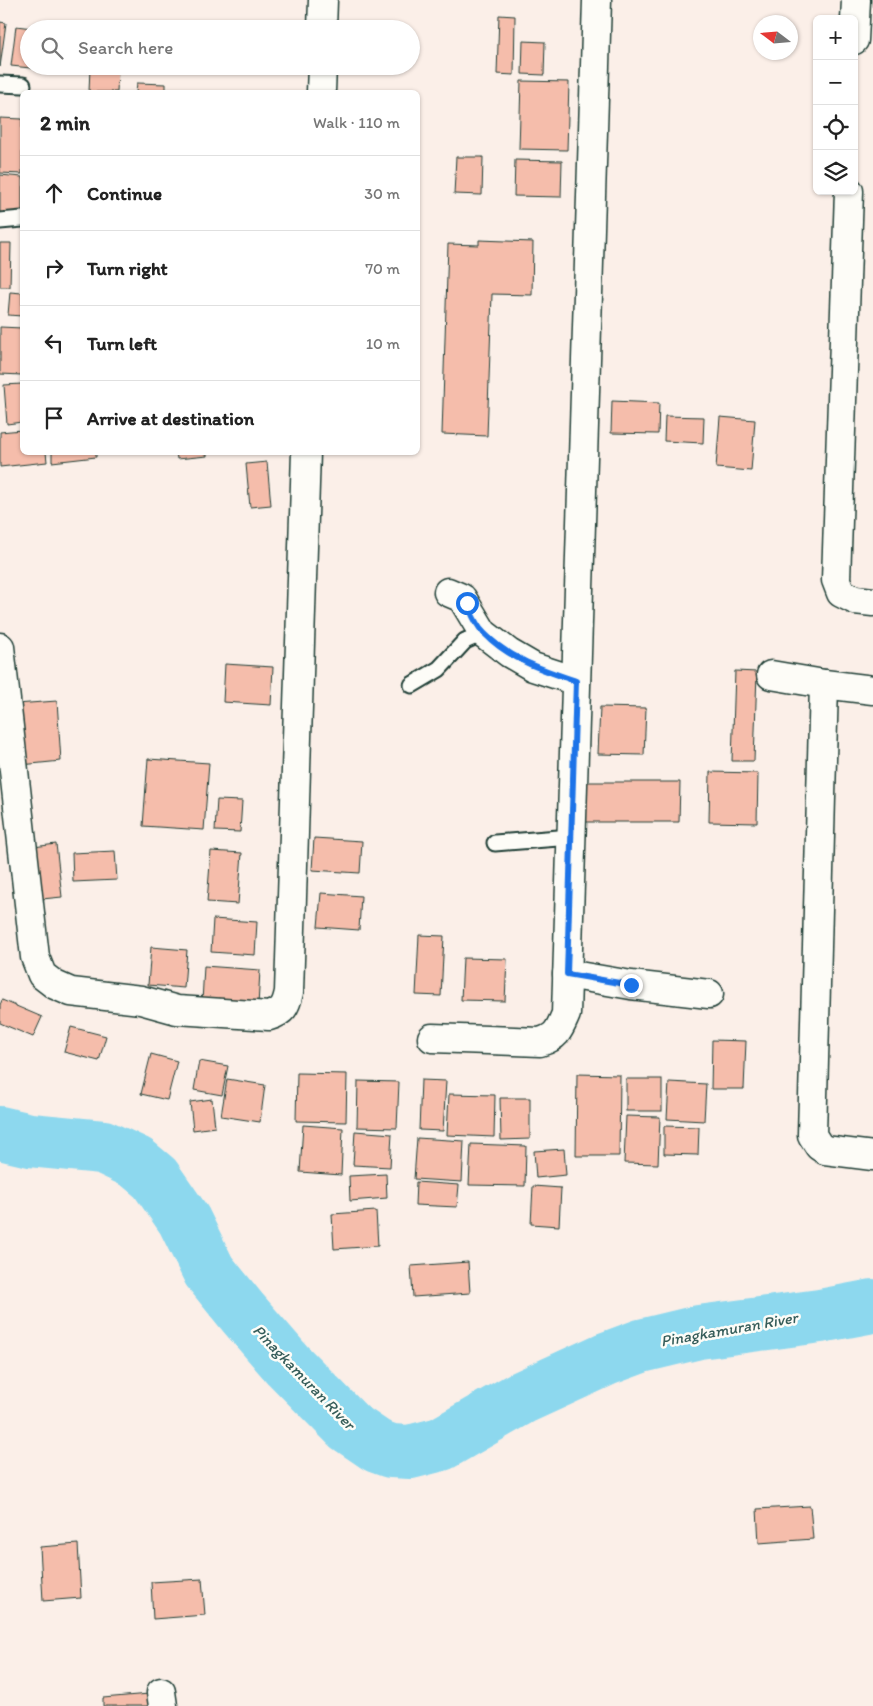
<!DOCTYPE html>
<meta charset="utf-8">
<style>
:root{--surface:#fff;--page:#f6f6f6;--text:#222;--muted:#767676;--line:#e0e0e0}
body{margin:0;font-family:Itim,sans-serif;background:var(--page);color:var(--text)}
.controls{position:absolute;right:15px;top:15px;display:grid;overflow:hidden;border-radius:8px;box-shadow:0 1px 4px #0004}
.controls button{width:45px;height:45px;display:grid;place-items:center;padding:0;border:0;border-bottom:1px solid var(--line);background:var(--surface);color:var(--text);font:25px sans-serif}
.compass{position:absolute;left:753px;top:15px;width:45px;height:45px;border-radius:50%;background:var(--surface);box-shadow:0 1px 4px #0004;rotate:286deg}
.stop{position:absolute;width:15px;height:15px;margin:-11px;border:4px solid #1a73e8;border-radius:50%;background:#fff}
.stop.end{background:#1a73e8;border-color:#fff;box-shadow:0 1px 5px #0008}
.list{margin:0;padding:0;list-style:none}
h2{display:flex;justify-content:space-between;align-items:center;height:65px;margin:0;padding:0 20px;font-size:21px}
h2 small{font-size:16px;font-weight:400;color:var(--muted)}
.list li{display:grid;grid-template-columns:32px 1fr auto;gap:15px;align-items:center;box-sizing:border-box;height:75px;padding:0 20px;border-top:1px solid var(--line)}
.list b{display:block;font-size:19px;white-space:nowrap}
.list em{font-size:16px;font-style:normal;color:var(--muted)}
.icon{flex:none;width:28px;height:28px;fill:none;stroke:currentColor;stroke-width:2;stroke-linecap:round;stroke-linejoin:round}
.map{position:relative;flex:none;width:873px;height:1706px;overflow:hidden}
.search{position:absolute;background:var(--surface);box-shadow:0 1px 4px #0004;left:20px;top:20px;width:400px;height:55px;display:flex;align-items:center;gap:12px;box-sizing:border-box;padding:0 18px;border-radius:28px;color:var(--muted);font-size:19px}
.panel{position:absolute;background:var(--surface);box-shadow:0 1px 4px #0004;left:20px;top:90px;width:400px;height:365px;border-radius:8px}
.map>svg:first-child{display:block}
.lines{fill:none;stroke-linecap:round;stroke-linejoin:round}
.river{stroke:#8dd8ee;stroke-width:54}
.building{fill:#f5bdab;stroke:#1f3d34}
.lane-casing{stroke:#1f3d34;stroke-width:19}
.street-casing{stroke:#1f3d34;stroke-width:31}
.lane{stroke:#fdfcf7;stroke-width:15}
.street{stroke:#fdfcf7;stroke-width:28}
.route{stroke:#1a73e8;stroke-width:6}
.labels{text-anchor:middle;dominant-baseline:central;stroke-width:5;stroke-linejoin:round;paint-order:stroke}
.water-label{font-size:16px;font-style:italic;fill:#355c59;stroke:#fdfcf7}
</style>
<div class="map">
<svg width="873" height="1706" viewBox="0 0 873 1706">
<rect width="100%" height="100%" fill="#fbefe8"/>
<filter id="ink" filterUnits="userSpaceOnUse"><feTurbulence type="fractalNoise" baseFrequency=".02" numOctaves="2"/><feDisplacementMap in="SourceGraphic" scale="10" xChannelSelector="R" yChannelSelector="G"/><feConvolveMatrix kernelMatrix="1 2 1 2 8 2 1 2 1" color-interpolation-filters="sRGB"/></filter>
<g filter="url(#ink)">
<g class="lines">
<polyline class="river" points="0,1133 30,1140 103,1147 137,1163 155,1178 184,1220 209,1271 243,1313 287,1364 349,1427 377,1446 391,1451 410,1452 441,1444 521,1398 606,1359 641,1346 699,1332 820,1316 873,1306"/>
</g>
<g class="building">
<polygon points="499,15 515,16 514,75 497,74"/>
<polygon points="0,22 6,23 0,67"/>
<polygon points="16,26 40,29 29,29 29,66 50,66 50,70 11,66"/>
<polygon points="523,41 545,42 544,75 522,74"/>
<polygon points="90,67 118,68 117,92 89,92"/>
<polygon points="521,81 569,82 567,150 519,149"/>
<polygon points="137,83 166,84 166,92 136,92"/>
<polygon points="0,118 22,119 22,174 0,173"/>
<polygon points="456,157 483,157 482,195 454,194"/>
<polygon points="515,160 562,161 561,197 514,196"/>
<polygon points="0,175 22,177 22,216 0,215"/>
<polygon points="479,240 533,242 532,295 492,294 487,436 442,434 448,244 479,245"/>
<polygon points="0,243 11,243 10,287 0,287"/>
<polygon points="10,292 22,293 22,316 8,315"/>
<polygon points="0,327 22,328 22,375 0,374"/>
<polygon points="22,384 22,422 7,424 4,385"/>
<polygon points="612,401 659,403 658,434 611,433"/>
<polygon points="665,416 704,417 703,443 664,441"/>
<polygon points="720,417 755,420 751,471 716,468"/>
<polygon points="22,430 22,452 46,452 47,462 0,467 0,432"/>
<polygon points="52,452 96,452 96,457 52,462"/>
<polygon points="176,452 207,452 207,456 177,459"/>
<polygon points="267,462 271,505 250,507 246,464"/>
<polygon points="225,664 273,667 271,705 223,702"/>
<polygon points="735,671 757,672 754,761 732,761"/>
<polygon points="57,701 61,761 21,765 16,704"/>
<polygon points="600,707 646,708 644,755 598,754"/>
<polygon points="148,759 209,763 204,830 143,826"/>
<polygon points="710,772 758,773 757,823 709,822"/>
<polygon points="579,782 680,782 679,822 579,822"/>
<polygon points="217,800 242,801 240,832 215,831"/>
<polygon points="314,838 362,841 360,873 312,870"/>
<polygon points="56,844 62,897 32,900 26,848"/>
<polygon points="115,851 117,880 73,882 72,853"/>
<polygon points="211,851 242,853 238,904 207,902"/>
<polygon points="321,893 361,896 359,930 318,927"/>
<polygon points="213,919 257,922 255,955 211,952"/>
<polygon points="419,935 444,936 441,996 416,995"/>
<polygon points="151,947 187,950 184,988 148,985"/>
<polygon points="463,958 507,959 505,1001 461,1000"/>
<polygon points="204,966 260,970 258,1006 202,1002"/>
<polygon points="2,1000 42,1017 33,1037 0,1023 0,1005"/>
<polygon points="71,1027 106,1036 99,1061 64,1052"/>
<polygon points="712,1040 746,1041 744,1089 711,1089"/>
<polygon points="151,1054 177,1061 167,1100 141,1094"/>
<polygon points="199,1061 228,1066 222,1095 194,1090"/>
<polygon points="297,1073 347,1074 346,1122 296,1121"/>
<polygon points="577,1074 620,1075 619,1156 576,1156"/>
<polygon points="227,1079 265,1085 260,1122 221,1116"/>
<rect x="626" y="1079" width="36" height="32"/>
<polygon points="421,1080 446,1081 443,1131 419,1130"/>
<polygon points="358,1081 399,1082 397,1128 357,1127"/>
<polygon points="669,1082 706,1084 704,1121 667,1119"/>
<polygon points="449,1094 495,1095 494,1137 447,1135"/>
<polygon points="500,1098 530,1098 530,1139 501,1140"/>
<polygon points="212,1099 215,1127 193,1130 190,1102"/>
<polygon points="626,1116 660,1117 658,1164 624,1163"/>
<polygon points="303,1125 343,1128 341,1175 300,1172"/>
<polygon points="664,1126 699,1127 698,1155 664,1154"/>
<polygon points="355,1131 392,1134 390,1167 353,1165"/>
<polygon points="417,1138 464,1141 462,1182 414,1179"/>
<polygon points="471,1144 526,1146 525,1186 469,1185"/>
<polygon points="564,1149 566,1175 536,1178 534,1151"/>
<polygon points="386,1174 387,1198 350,1201 349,1176"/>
<polygon points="416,1182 459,1185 457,1207 415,1205"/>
<polygon points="533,1186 561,1188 559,1226 531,1224"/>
<polygon points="376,1211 378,1246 334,1249 332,1214"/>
<polygon points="468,1262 470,1293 413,1297 411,1266"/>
<polygon points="810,1506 813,1539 759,1543 757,1509"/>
<polygon points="78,1544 81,1598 43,1601 40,1547"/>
<polygon points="202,1579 205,1615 153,1619 151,1582"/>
<polygon points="149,1694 150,1706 103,1706 103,1698"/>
</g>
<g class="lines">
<defs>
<g id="lane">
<polyline points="0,84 23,85"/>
<polyline points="0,221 22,219"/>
<polyline points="412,685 439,669 465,641 483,633"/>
<polyline points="495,843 571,837"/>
</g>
<g id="street">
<polyline points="322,29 323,0"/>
<polyline points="854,40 856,0"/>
<polyline points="321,92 322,66"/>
<polyline points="849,191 836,580 841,593 855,600 873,602"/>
<polyline points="448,592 462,598 483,633 509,653 533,667 576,681"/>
<path d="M 0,647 L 35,957 L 42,975 L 55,985 L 71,992 L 141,1000 L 177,1010 L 269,1016 C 283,1012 286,1006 289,992 L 306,452"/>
<polyline points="771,675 824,684 873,690"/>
<polyline points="824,684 812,1135 819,1146 825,1150 873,1156"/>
<polyline points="567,974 631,985 709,994"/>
<path d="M 432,1038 L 540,1042 C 557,1037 559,1030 566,1014 L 597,0"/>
<polyline points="161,1692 163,1706"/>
</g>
</defs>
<use href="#lane" class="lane-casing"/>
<use href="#street" class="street-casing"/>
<use href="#lane" class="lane"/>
<use href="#street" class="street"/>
</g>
</g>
<g class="lines" filter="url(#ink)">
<path class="route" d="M 467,603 C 471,612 476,626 484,633 C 509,659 543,670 576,681 L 567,974 L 631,985"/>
</g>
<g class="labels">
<g class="water-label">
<text transform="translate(729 1329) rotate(-10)">Pinagkamuran River</text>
<text transform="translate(304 1377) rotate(46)">Pinagkamuran River</text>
</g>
</g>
</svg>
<div class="controls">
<button>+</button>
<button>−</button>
<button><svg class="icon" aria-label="locate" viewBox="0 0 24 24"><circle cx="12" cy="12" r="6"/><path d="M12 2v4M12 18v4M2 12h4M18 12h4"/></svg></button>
<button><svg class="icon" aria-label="layers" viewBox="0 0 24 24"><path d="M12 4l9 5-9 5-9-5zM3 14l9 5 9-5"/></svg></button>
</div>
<svg class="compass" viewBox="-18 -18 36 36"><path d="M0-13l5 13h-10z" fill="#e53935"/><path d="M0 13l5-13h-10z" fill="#767676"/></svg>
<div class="stop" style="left:467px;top:603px"></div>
<div class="stop end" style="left:631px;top:985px"></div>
<div class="search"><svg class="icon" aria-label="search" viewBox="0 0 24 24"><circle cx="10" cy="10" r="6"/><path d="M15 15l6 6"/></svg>Search here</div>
<section class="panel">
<h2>2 min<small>Walk · 110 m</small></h2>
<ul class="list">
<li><svg class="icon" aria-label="ahead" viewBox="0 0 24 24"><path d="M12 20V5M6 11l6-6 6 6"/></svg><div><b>Continue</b></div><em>30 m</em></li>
<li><svg class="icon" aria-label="right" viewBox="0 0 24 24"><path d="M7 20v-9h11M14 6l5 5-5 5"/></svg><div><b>Turn right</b></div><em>70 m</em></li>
<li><svg class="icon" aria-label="left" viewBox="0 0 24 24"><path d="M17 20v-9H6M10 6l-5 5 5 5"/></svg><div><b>Turn left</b></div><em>10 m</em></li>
<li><svg class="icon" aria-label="arrive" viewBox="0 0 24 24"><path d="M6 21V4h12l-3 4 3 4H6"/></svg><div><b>Arrive at destination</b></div></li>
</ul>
</section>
</div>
